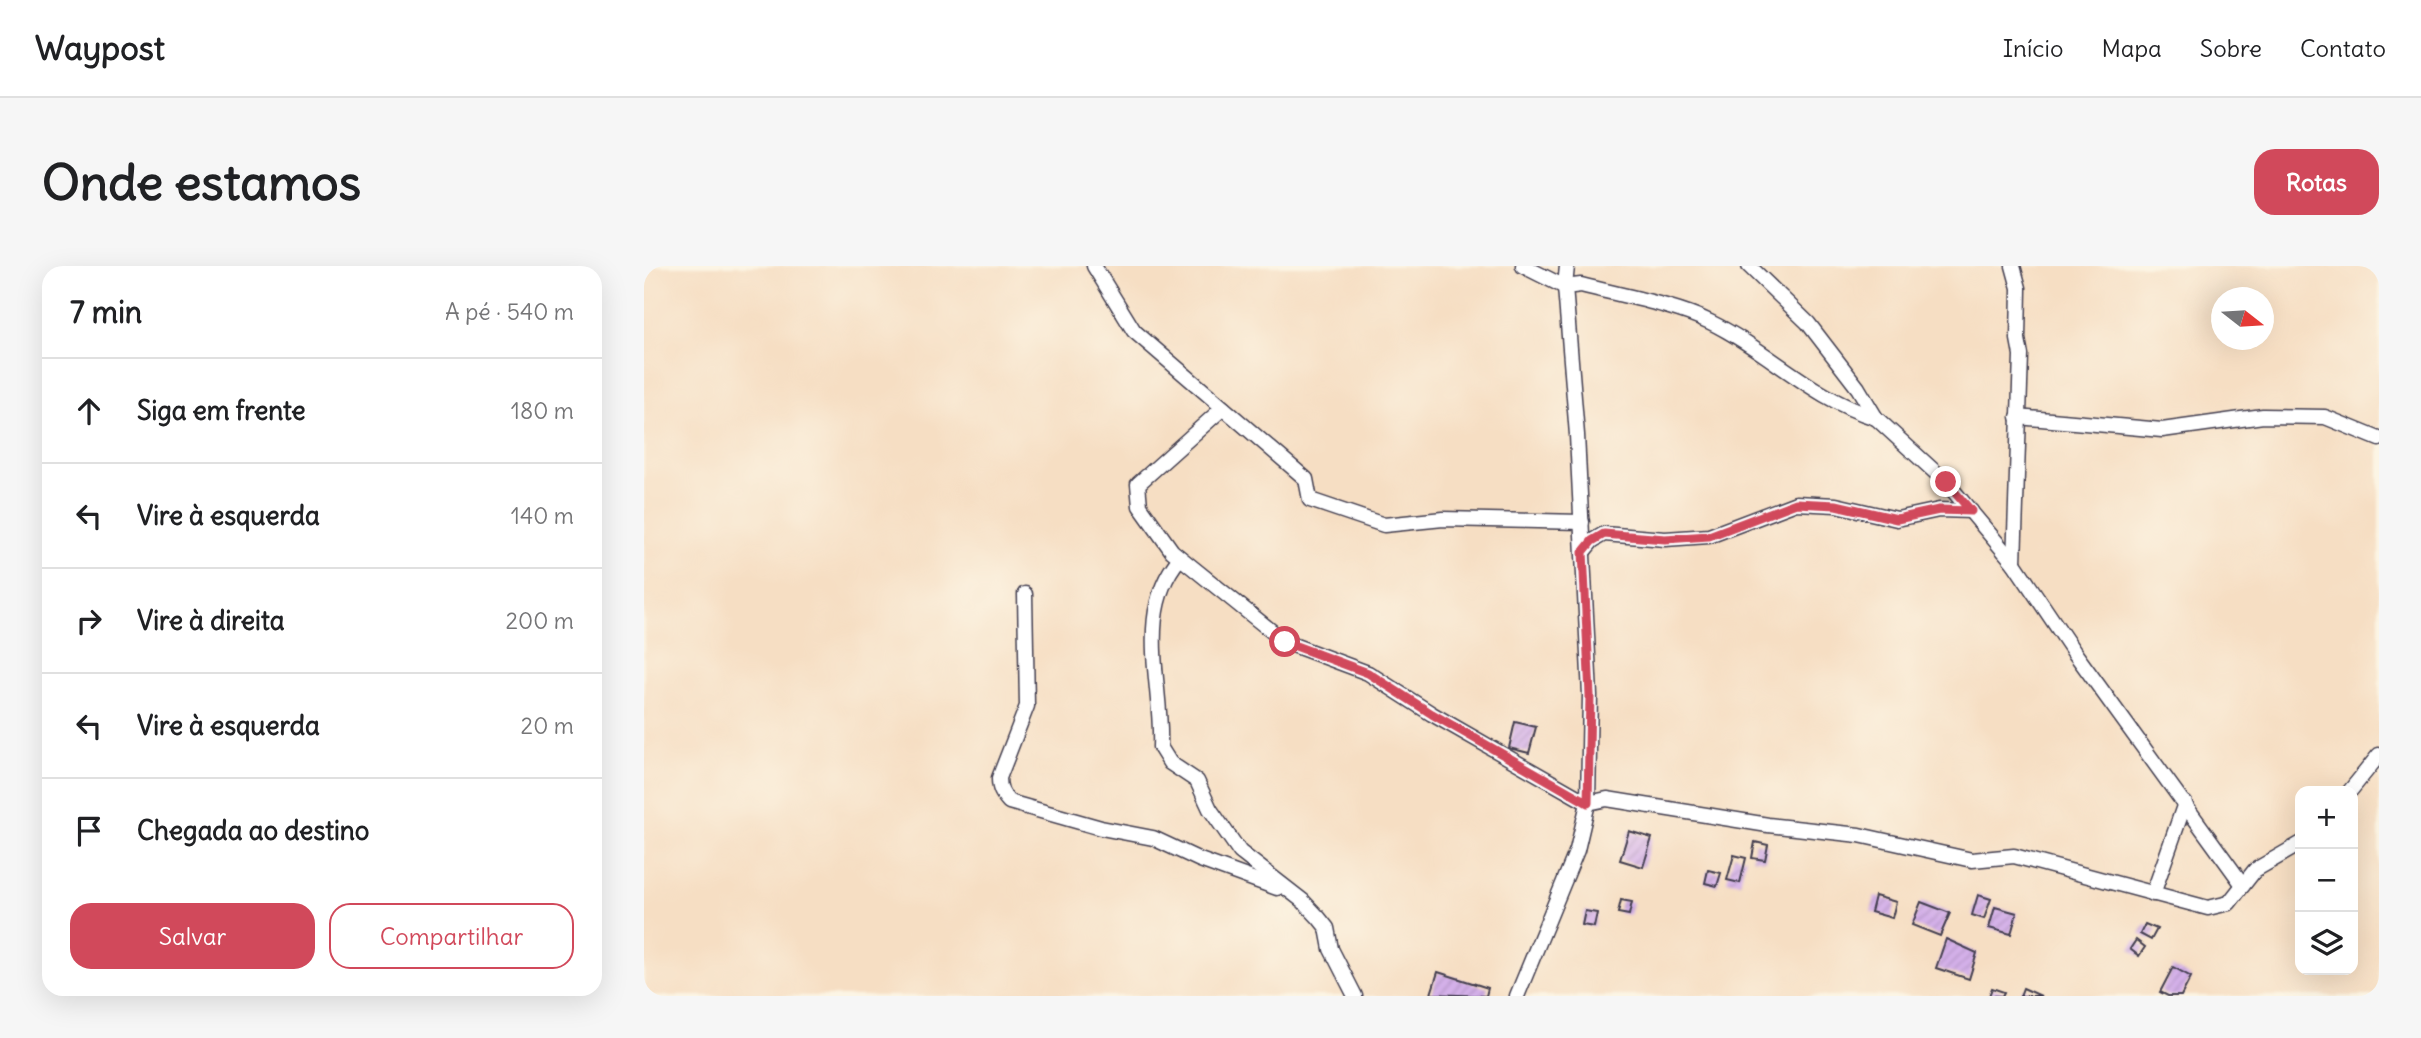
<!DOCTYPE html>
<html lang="pt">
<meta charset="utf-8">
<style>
:root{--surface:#fff;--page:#f6f6f6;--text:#202124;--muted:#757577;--line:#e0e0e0;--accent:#d1495b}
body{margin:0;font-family:Delius,sans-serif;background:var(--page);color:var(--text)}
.controls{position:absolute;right:21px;bottom:21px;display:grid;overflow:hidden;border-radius:14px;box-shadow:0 7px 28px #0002}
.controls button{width:63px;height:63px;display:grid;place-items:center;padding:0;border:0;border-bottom:2px solid var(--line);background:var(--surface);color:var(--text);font:35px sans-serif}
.compass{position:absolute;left:1567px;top:21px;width:63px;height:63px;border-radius:50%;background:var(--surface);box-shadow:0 7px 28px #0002;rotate:107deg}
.stop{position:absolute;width:21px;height:21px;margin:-16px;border:5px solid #d1495b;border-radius:50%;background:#fff}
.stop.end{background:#d1495b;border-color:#fff;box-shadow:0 2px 7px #0008}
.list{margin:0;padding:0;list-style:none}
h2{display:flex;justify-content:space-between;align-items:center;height:91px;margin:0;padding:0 28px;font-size:30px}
h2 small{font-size:23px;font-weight:400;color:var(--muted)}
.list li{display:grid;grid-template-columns:46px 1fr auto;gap:21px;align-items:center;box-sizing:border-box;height:105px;padding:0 28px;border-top:2px solid var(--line)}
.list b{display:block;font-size:26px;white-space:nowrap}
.list em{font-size:23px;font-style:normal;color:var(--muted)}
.actions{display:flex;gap:14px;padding:21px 28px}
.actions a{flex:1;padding:16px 0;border:2px solid var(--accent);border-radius:21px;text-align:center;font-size:24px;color:var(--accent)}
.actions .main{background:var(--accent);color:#fff}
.icon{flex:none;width:38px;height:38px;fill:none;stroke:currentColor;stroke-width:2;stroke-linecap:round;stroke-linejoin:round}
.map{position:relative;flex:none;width:1735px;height:730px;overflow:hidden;border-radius:21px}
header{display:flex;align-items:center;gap:42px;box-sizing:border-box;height:98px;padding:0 35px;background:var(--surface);border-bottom:2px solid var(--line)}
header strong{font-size:33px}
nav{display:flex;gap:38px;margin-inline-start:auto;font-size:24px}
.intro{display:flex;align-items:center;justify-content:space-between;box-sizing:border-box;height:168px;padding:0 42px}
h1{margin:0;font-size:49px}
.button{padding:18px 32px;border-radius:21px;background:var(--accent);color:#fff;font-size:24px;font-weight:700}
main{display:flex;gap:42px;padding:0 42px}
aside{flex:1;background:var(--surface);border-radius:21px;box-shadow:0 7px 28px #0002}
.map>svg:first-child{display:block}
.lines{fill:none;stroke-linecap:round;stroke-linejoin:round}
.stream{stroke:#54c2cc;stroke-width:3.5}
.building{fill:url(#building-hatch)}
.minor-casing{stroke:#423e4f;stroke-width:17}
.minor{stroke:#fff;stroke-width:14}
.route{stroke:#d1495b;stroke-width:9}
</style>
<header>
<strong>Waypost</strong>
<nav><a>Início</a><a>Mapa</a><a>Sobre</a><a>Contato</a></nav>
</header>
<div class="intro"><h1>Onde estamos</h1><a class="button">Rotas</a></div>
<main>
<aside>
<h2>7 min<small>A pé · 540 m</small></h2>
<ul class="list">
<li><svg class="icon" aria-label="ahead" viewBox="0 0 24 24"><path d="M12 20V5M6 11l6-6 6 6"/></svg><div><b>Siga em frente</b></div><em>180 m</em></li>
<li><svg class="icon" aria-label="left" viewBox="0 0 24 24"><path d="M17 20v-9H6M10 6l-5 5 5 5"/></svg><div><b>Vire à esquerda</b></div><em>140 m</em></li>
<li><svg class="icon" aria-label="right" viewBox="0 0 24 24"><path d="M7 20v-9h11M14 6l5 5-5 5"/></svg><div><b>Vire à direita</b></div><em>200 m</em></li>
<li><svg class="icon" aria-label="left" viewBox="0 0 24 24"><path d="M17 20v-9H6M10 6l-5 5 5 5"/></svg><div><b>Vire à esquerda</b></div><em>20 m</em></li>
<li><svg class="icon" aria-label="arrive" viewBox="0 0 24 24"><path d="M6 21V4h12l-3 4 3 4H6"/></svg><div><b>Chegada ao destino</b></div></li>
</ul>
<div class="actions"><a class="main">Salvar</a><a>Compartilhar</a></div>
</aside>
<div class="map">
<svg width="1735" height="730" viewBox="0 0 1735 730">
<defs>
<pattern id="building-hatch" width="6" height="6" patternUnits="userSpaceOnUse" patternTransform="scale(1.75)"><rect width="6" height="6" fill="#d4b0e9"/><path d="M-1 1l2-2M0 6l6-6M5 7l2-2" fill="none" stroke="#b697c9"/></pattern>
</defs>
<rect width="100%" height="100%" fill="#fcf5e5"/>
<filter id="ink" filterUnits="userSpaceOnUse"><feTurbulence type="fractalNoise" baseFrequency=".0143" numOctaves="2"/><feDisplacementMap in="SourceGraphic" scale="14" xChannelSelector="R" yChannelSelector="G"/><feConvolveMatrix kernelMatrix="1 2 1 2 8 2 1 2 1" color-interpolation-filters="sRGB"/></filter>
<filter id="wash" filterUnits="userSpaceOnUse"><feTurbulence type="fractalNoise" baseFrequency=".00686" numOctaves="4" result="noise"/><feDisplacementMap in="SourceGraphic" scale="28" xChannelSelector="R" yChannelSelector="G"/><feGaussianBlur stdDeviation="1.57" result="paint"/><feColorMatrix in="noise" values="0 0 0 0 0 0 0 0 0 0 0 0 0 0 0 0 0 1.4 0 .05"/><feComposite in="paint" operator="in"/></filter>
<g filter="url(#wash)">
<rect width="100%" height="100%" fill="#f6dec3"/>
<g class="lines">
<polyline class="stream" points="0,2 1,0"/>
</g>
<g id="blocks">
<g class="building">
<polygon points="871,456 892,461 885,487 865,482"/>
<polygon points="985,565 1008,572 999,601 976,594"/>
<polygon points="1111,576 1124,579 1121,594 1108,592"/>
<polygon points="1090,589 1102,592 1096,617 1083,614"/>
<polygon points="1064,604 1077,607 1073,620 1061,617"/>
<polygon points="1334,629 1347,633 1340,653 1328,649"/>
<polygon points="1231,630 1252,636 1248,652 1227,646"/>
<polygon points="977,634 988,636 985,649 974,647"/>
<polygon points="1277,636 1306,647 1296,670 1268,659"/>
<polygon points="1351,641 1373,647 1367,668 1345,662"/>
<polygon points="941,645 953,647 950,661 938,659"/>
<polygon points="1501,658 1513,663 1507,674 1496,668"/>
<polygon points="1302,673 1333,687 1325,713 1292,702"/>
<polygon points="1492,674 1501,681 1495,690 1486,683"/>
<polygon points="1529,701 1547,711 1537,730 1524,730 1516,726"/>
<polygon points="794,706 844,722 842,730 787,728"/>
<polygon points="1348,722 1360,726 1358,730 1345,730"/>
<polygon points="1379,722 1397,730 1376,730"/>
</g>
</g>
</g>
<g filter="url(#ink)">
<use href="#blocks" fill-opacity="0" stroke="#423e4f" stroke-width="2"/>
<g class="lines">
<defs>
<g id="minor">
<polyline points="450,0 490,65 662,213 666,234 740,259 799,253 938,256"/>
<path d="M 879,0 L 921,21 L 937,19 C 975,29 1032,39 1066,56 C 1124,84 1169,133 1232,152"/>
<polyline points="1105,0 1164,57 1214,122 1232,152 1302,216 1370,297 1430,386 1599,619"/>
<polyline points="1369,0 1375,22 1374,73 1377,89 1370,297"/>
<polyline points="579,142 494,218 496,240 528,285 641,376 724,407 788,448 944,537 963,533 1124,559 1215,569 1328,594 1370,590 1564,642 1585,637 1611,604 1656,578"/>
<polyline points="1374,151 1518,164 1619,150 1681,151 1735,173"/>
<polyline points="939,286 948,275 960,268 1021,273 1065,270 1152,237 1192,239 1253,253 1295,244 1327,245"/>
<path d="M 536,292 C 490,346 519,418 516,481 L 526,497 L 553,515 L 566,543 L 596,586 L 659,635 L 675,652 L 683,662 L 687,683 L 711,730"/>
<path d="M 381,328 L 383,440 L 355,512 C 355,523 358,528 365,536 L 457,562 L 509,572 L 556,594 L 633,622"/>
<polyline points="1706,525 1735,489"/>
<polyline points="1509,628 1541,537"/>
<polyline points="873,730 933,584 944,537 946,429 933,169 921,21 923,0"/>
</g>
</defs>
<use href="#minor" class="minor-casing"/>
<use href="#minor" class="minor"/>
</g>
</g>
<g class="lines" filter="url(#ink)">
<polyline class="route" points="641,376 724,407 788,448 944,537 946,429 939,286 948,275 960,268 1021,273 1065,270 1152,237 1192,239 1253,253 1295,244 1327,245 1302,216"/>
</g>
</svg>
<div class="controls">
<button>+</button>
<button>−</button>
<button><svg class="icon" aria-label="layers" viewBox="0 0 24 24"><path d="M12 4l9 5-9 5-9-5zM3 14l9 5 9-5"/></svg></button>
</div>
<svg class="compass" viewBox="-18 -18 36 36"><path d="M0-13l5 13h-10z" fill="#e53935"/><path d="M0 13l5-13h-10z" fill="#757577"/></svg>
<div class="stop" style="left:641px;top:376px"></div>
<div class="stop end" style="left:1302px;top:216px"></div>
</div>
</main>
